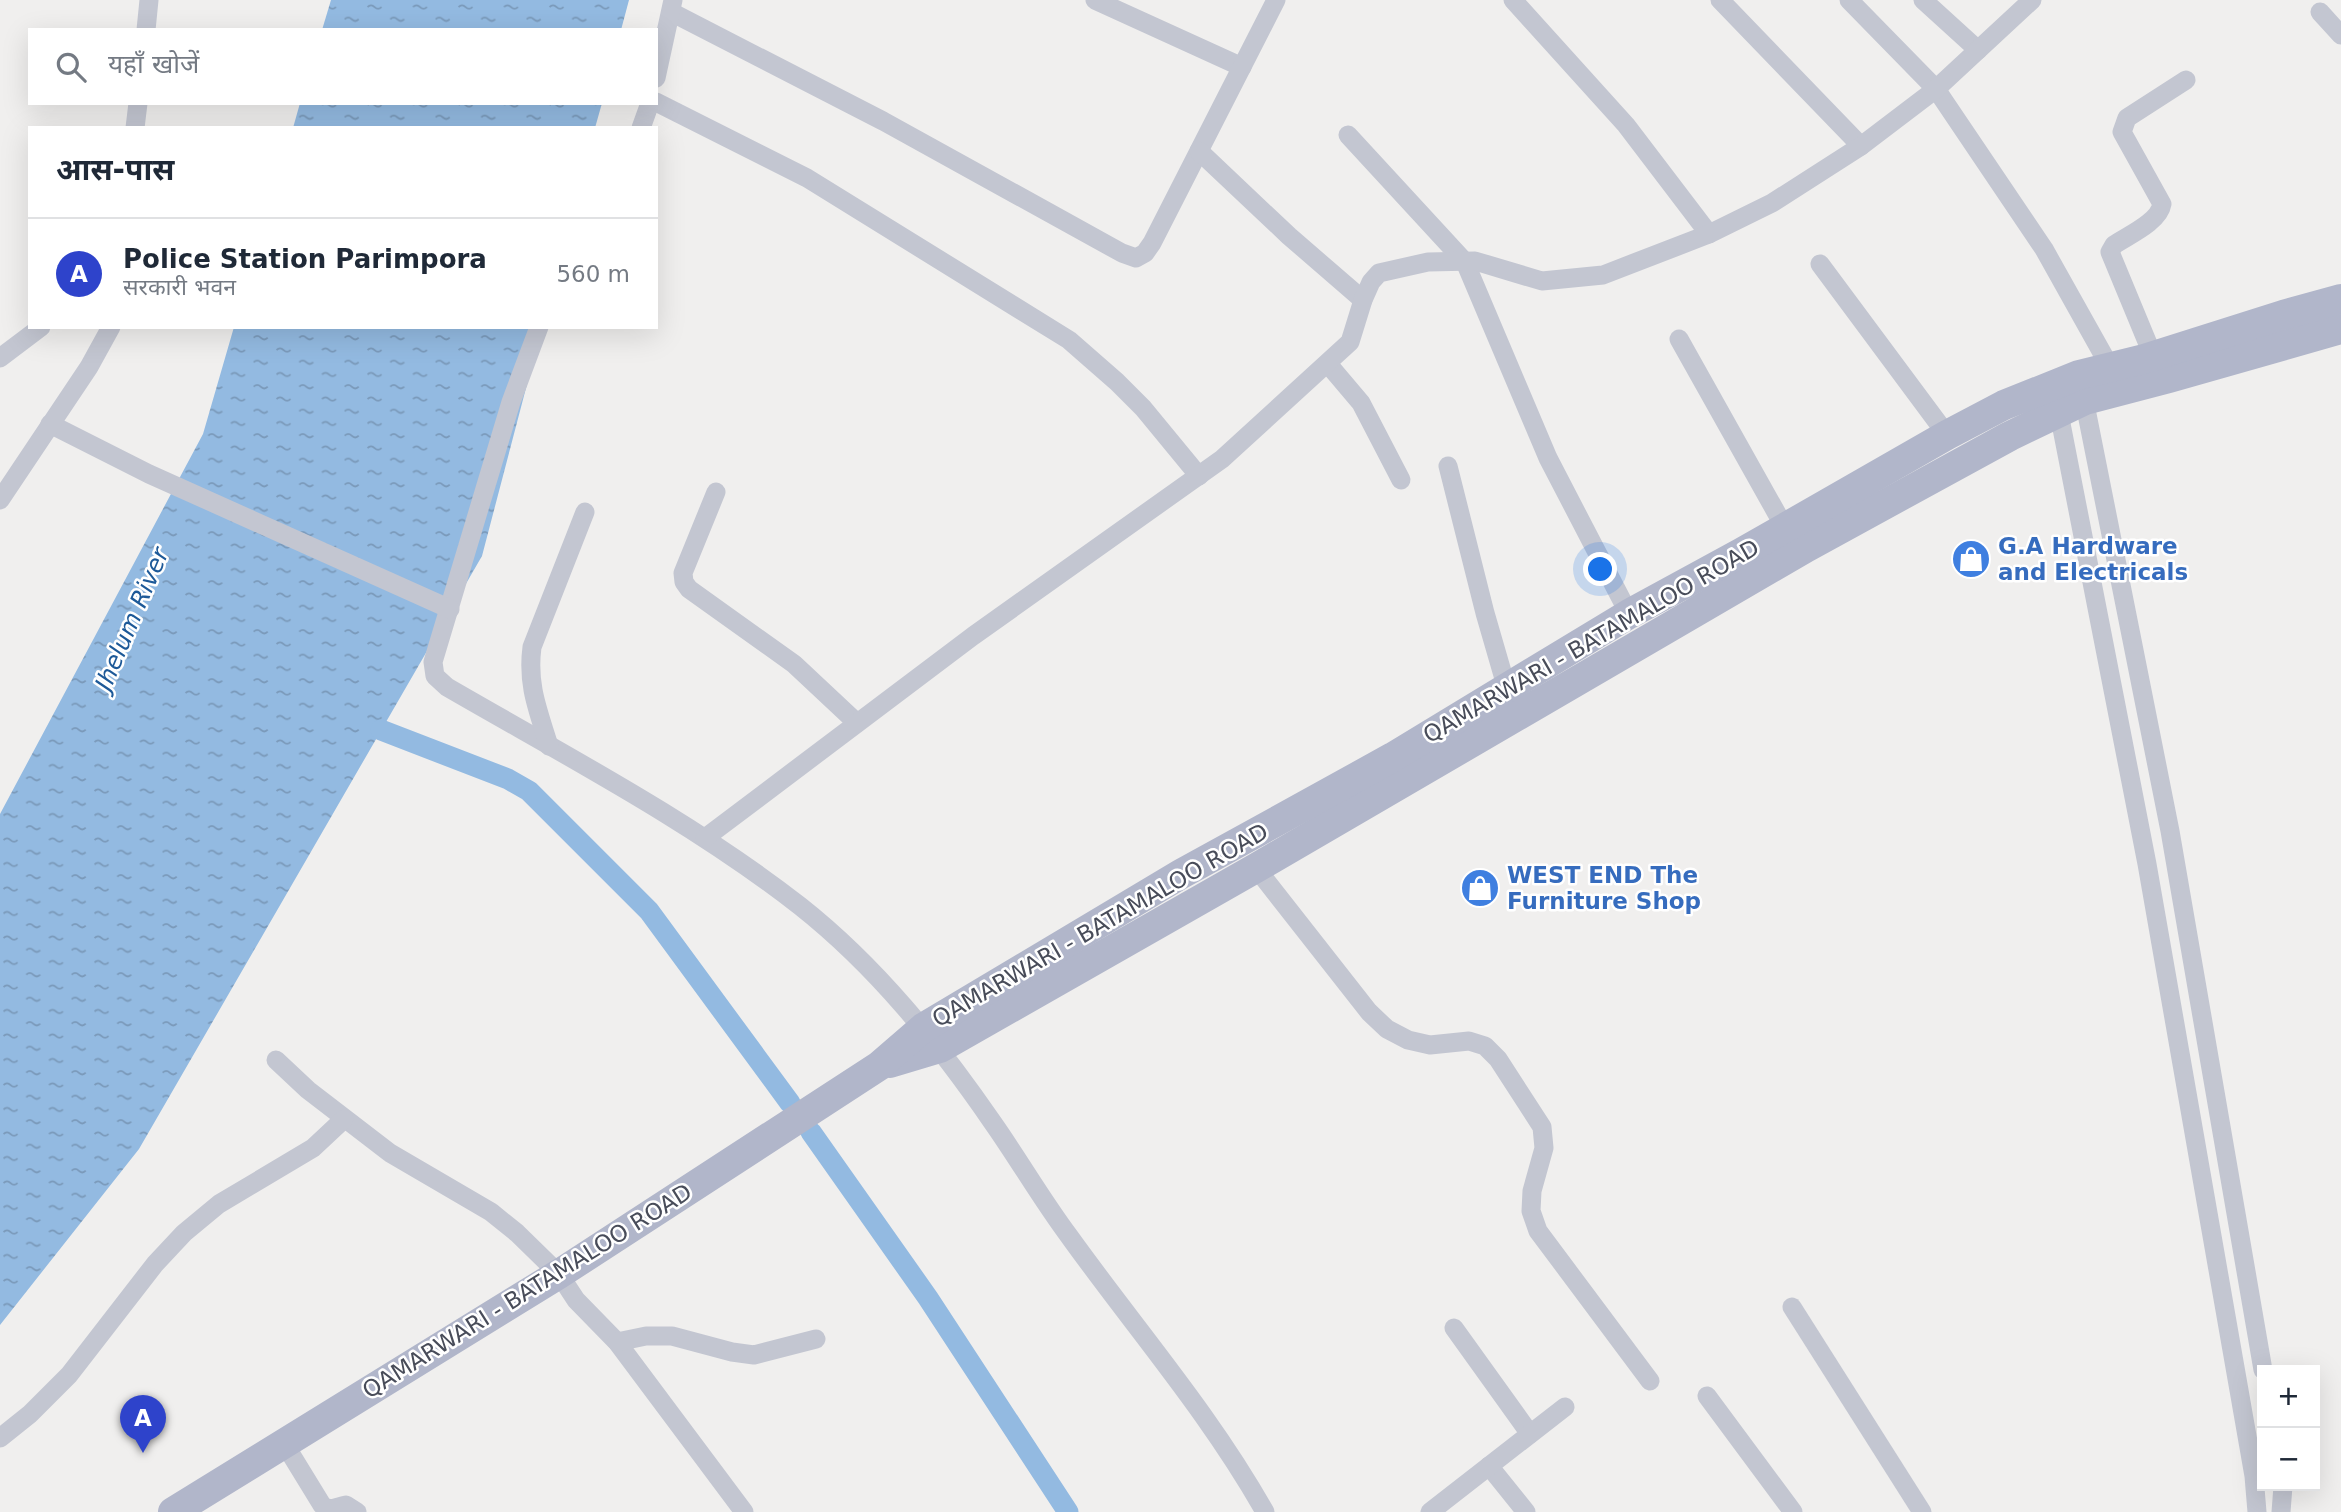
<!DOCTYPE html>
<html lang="hi">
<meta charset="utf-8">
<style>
:root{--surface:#fff;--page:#f2f2f3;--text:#1f2937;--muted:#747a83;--line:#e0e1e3;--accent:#2e43cb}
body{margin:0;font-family:"DejaVu Sans","Noto Sans Devanagari",sans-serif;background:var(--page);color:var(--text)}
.controls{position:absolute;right:21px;bottom:21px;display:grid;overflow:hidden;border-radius:0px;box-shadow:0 7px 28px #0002}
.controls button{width:63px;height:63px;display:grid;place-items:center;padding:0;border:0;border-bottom:2px solid var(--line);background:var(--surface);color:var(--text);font:35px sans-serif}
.you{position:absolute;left:1601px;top:570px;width:24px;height:24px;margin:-18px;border:5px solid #fff;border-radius:50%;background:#1a73e8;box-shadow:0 0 0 10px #1a73e833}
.badge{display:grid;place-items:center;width:46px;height:46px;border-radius:50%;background:var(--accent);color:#fff;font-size:23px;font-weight:700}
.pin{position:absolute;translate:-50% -58px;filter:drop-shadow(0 2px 4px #0008)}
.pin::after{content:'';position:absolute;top:37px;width:24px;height:21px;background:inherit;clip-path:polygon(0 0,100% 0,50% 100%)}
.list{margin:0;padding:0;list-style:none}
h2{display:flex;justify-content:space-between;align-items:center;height:91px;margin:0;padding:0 28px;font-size:30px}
h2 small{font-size:23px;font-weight:400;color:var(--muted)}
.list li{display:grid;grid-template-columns:46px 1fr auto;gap:21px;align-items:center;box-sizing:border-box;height:112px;padding:0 28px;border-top:2px solid var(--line)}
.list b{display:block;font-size:26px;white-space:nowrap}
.list p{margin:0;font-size:23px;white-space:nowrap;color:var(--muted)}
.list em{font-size:23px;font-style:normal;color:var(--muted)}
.icon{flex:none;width:38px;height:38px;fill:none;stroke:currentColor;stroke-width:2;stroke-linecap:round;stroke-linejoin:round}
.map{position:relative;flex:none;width:2341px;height:1512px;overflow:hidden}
.search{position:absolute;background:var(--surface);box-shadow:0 7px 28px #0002;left:28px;top:28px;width:630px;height:77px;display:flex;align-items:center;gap:18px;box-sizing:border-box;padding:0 24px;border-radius:0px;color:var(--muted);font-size:26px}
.panel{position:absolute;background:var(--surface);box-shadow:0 7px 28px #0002;left:28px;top:126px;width:630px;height:203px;border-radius:0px}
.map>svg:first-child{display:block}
.water{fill:url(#water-ripples)}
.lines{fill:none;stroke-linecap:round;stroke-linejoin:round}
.canal{stroke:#93bae1;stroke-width:21}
.street{stroke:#c3c6d1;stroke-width:19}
.primary{stroke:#b1b6ca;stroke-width:30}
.labels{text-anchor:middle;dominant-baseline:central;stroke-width:5;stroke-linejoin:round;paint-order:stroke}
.shop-label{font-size:23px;font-weight:bold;fill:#366cbe;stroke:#fff;text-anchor:start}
.street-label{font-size:23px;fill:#484c59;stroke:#fff}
.water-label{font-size:24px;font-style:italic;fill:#1d5998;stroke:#fff}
</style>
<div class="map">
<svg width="2341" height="1512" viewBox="0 0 2341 1512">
<defs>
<pattern id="water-ripples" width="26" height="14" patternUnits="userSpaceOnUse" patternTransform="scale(1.75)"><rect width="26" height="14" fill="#93bae1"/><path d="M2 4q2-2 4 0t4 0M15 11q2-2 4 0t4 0" fill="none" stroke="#7a99b9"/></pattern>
</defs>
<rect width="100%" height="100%" fill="#f0efee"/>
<g class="water">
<polygon points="331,0 629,0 621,30 322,30"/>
<polygon points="300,103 602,103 595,128 293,128"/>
<polygon points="234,327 542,327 482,556 139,1149 0,1325 0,814 203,434"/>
</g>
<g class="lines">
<g class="canal">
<polyline points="381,730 508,779 529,791 649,911 790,1103"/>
<polyline points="811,1132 928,1298 1068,1512"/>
</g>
<g class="street">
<polyline points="1095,0 1242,67"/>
<polyline points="1513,0 1626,125 1709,234"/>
<polyline points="1720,0 1861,146"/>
<polyline points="1849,0 1936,89 2044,249 2105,358 2108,367"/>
<polyline points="1923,0 1978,50"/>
<polyline points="671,12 883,121 1122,253 1136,258 1145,253 1152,243 1276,0"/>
<polyline points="2320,12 2341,35"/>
<polyline points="146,30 149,0"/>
<polyline points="656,78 673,0"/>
<polyline points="656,102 807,178 1069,340 1117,382 1143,408 1199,476"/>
<polyline points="135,128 138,103"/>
<polyline points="641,128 650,103"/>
<polyline points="1348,135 1465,262 1548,458 1629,614"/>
<polyline points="1199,151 1289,236 1363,300"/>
<polyline points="1820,264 1947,435"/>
<path d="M 539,327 L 511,402 L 433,662 L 435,676 L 447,687 C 566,756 691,821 800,906 C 876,966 938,1043 993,1123 C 1019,1160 1042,1200 1069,1236 C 1135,1328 1210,1414 1265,1512"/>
<polyline points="1679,339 1785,528"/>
<path d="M 2153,356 L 2110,252 L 2114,245 C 2129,235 2159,222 2162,204 L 2122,132 L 2127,118 L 2186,80"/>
<polyline points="0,358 41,327"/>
<polyline points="1328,364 1361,403 1401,480"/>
<polyline points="2082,389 2170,831 2263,1370"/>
<polyline points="2057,403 2147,864 2254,1476 2257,1512"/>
<polyline points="50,424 149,474 450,609"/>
<polyline points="1448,466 1485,613 1507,689"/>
<polyline points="716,492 683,573 684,582 689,589 794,664 857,723"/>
<polyline points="0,500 89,367 111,327"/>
<path d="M 549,746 C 538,710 527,685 532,647 L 585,512"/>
<polyline points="705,838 973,636 1222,459 1350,342 1363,300 1371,282 1379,273 1428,262 1475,261 1542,281 1603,275 1709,234 1772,203 1861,146 1936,89 2032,0"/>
<polyline points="1256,868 1369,1012 1387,1029 1408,1040 1430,1045 1469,1041 1485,1046 1498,1059 1542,1127 1544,1148 1532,1191 1531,1211 1538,1231 1650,1381"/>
<polyline points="276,1060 308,1090 390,1153 491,1212 517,1233 559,1274 576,1300 617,1342 744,1512"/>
<polyline points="1792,1307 1922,1512"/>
<polyline points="1454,1328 1530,1434"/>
<polyline points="617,1342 646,1336 672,1336 732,1352 754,1355 816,1339"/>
<polyline points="1707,1396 1793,1512"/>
<polyline points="0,1438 30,1414 69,1375 155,1264 184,1233 219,1204 313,1148 344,1119"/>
<path d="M 284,1443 L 322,1505 C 330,1512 336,1507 346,1505 L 357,1512"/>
<polyline points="1489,1466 1526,1512"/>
<polyline points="1430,1512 1565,1407"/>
<polyline points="2281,1512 2283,1486"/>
</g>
<g class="primary">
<polyline points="890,1063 940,1048 1256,868 1807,547 2010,436 2085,400 2169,378 2341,329"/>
<polyline points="173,1512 559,1274 879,1066 923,1028 1181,874 1393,757 1629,614 1741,553 1947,435 2004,405 2079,375 2144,359 2283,315 2341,299"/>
</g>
</g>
<defs>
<symbol id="shop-disc" viewBox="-11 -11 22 22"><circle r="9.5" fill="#3f7fe0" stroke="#fff"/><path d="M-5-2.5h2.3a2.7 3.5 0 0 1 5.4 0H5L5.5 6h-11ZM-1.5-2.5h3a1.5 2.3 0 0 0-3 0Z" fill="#fff"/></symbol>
</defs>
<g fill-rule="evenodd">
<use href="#shop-disc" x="1949" y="537" width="44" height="44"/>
<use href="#shop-disc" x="1458" y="866" width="44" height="44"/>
</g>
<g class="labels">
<g class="shop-label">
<text x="1998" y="546">G.A Hardware<tspan x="1998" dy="26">and Electricals</tspan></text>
<text x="1507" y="875">WEST END The<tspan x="1507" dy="26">Furniture Shop</tspan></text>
</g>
<g class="street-label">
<text transform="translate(1591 641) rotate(-30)">QAMARWARI - BATAMALOO ROAD</text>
<text transform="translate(1100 925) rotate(-30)">QAMARWARI - BATAMALOO ROAD</text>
<text transform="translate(527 1291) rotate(-32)">QAMARWARI - BATAMALOO ROAD</text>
</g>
<g class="water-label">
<text transform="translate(132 619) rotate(-67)">Jhelum River</text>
</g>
</g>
</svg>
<div class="controls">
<button>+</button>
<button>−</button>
</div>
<div class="you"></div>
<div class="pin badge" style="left:143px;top:1453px">A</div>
<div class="search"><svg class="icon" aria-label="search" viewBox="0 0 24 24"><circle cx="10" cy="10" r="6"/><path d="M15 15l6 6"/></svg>यहाँ खोजें</div>
<section class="panel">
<h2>आस-पास<small></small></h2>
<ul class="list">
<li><span class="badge">A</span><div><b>Police Station Parimpora</b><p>सरकारी भवन</p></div><em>560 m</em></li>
</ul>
</section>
</div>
